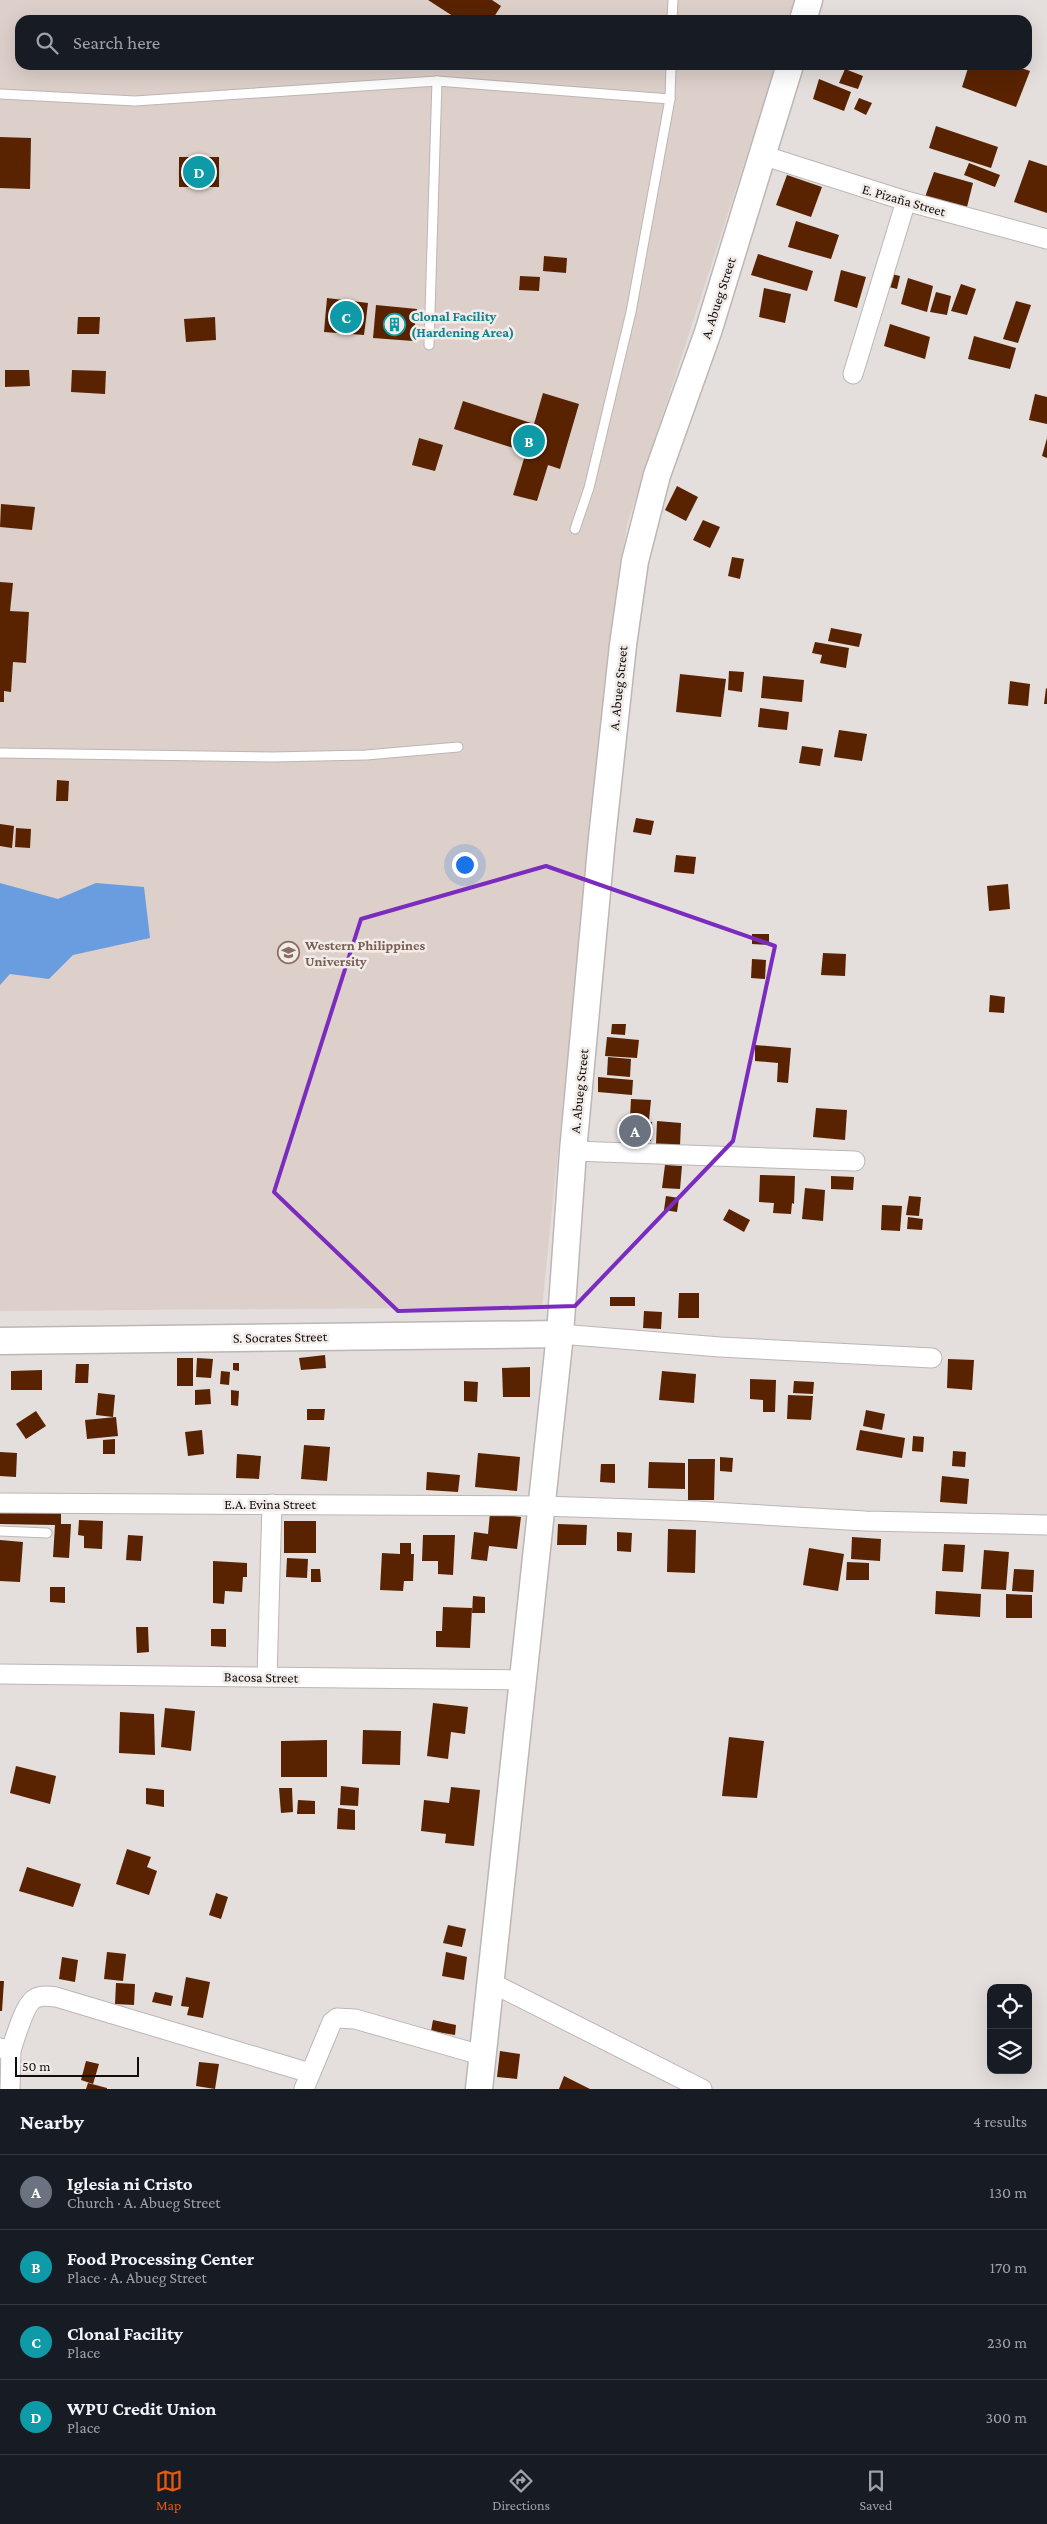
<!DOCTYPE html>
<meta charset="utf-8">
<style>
:root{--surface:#171b24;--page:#20242c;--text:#f1f3f6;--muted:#9ea1a6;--line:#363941;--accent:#ea580c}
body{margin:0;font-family:"Crimson Pro",serif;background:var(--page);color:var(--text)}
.controls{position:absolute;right:15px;bottom:15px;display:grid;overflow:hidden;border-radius:10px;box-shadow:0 5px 20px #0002}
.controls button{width:45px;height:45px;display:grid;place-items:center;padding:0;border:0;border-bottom:1px solid var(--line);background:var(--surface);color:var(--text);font:25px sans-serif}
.scale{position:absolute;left:15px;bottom:12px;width:124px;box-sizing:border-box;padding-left:5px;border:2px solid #100e0d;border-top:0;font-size:14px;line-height:18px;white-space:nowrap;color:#100e0d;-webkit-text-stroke:4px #f2ece9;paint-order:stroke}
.you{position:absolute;left:464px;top:864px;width:18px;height:18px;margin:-12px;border:4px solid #fff;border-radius:50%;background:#1a73e8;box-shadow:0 0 0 8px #1a73e833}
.badge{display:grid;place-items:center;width:32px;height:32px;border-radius:50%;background:var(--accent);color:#fff;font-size:16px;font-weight:700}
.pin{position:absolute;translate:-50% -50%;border:2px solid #fff;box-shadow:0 1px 5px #0006}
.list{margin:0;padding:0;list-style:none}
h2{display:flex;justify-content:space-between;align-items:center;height:65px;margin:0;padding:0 20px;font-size:21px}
h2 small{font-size:16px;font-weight:400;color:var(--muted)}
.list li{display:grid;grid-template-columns:32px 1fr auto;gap:15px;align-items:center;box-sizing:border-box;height:75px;padding:0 20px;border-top:1px solid var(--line)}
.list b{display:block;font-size:19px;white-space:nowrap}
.list p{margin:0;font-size:16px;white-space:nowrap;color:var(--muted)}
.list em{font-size:16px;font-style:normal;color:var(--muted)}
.icon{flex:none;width:28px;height:28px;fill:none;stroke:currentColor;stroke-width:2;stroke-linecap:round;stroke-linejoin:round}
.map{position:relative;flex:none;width:1047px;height:2089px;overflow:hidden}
.search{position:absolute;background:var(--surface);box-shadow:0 5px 20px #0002;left:15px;right:15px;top:15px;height:55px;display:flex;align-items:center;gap:12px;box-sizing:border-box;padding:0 18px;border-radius:15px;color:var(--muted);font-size:19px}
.sheet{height:365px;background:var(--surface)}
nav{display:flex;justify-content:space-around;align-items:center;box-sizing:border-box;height:70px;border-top:1px solid var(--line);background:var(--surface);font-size:14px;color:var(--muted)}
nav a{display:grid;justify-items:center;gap:2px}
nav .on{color:var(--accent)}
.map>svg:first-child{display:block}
.built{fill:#ddcfc9}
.water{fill:#6a9ddf}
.building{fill:#592302}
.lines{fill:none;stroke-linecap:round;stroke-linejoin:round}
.lane-casing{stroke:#bcb6b4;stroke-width:11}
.street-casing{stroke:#bcb6b4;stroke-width:21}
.secondary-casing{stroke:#bcb6b4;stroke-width:29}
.lane{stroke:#fff;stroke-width:9}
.street{stroke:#fff;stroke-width:19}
.secondary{stroke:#fff;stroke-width:26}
.marked{fill:none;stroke:#7b2cbf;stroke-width:4;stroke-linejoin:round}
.labels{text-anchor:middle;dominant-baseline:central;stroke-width:5;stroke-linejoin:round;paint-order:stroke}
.street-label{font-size:14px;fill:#100e0d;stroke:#f2ece9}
.culture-label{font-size:14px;font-weight:bold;fill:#0d838f;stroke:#f2ece9;text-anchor:start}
.education-label{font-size:14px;font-weight:bold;fill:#785e54;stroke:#f2ece9;text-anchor:start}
</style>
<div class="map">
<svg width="1047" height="2089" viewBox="0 0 1047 2089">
<rect width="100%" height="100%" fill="#e4dedc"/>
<polygon class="built" points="0,0 797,0 791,20 20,20 20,65 776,65 627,525 615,599 542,1307 0,1311"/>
<polygon class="water" points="0,883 58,899 96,883 144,887 150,938 73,955 49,979 10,974 0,985"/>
<g class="building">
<polygon points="428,0 492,0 501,6 492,20 459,20"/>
<polygon points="969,65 1012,65 1030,71 1016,107 962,87"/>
<polygon points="845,69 863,76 858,89 839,83"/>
<polygon points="819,79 851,92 844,111 813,99"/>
<polygon points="859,98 872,103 866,115 854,109"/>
<polygon points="936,126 998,147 991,168 929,148"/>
<polygon points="0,137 31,138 30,189 0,188"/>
<rect x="179" y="157" width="40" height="30"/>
<polygon points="1029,160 1047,166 1047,213 1014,202"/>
<polygon points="969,163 1000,175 995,187 964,175"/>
<polygon points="934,172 973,183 967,207 925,197"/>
<polygon points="787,175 822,187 811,217 776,205"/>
<polygon points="796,221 839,235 831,259 788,247"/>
<polygon points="758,254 813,271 807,291 751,275"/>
<polygon points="544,256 567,258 566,273 543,271"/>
<polygon points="841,270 866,277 857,308 834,301"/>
<polygon points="887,273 900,276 897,289 885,286"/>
<polygon points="520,276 540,277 539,291 519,290"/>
<polygon points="908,278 933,286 927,312 901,304"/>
<polygon points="961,284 976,289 967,315 951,311"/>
<polygon points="764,288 791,294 785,323 759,317"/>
<polygon points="936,292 951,296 947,315 930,312"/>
<polygon points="327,298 368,303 364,335 324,332"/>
<polygon points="1016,301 1031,305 1018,343 1003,339"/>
<polygon points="376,305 417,309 413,341 373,338"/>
<polygon points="78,317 100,317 99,334 77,334"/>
<polygon points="215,317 216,340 186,342 184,319"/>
<polygon points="890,324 930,337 925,359 884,346"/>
<polygon points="974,336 1016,348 1010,369 968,359"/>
<polygon points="5,370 29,370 30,386 5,387"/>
<polygon points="72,370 106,371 105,394 71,392"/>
<polygon points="543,393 579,404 560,469 548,465 537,501 513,495 526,452 454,429 463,401 534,424"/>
<polygon points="1035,394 1047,397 1047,424 1029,420"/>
<polygon points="419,438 443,445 435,471 412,465"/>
<polygon points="1047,438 1047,458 1042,456"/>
<polygon points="677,486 698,497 686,521 665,510"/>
<polygon points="1,504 35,507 32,530 0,527"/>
<polygon points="703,520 720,527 710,548 693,540"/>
<polygon points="732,557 744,559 740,579 728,576"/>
<polygon points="0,582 13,583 10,611 29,612 26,663 13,662 11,692 4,691 4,702 0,702"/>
<polygon points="831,628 862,634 859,647 828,641"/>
<polygon points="815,642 849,648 846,668 820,663 822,655 812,653"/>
<polygon points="729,671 744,672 742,692 728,690"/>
<polygon points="680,674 726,679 721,717 676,712"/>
<polygon points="763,676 804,680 802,702 761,698"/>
<polygon points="1010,681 1030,684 1028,706 1008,704"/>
<polygon points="1046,688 1047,689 1047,704 1044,704"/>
<polygon points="760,708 789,712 787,730 758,727"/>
<polygon points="839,730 867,734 862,761 834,757"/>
<polygon points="802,746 823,749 820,766 799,763"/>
<polygon points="57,780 69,781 68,801 56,801"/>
<polygon points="636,818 654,821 651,835 633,832"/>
<polygon points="0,824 14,826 12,848 0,846"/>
<polygon points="16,828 31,829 30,848 15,847"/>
<polygon points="676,855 696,857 694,874 674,872"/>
<polygon points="1008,884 1010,909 989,911 987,886"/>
<polygon points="752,934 769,934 769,945 752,944"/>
<polygon points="823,953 846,954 845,976 821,975"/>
<polygon points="752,959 766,960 765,979 751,978"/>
<polygon points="990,995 1005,997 1004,1013 989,1012"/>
<polygon points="612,1024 626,1024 625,1035 611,1034"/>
<polygon points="607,1037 639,1040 637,1058 605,1056"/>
<polygon points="755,1045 791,1048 788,1083 777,1082 778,1063 755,1061"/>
<polygon points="608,1057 631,1059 630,1077 607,1075"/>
<polygon points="598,1077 633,1080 632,1095 598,1092"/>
<polygon points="631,1099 651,1100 649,1120 630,1118"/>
<polygon points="816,1108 847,1110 845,1140 813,1137"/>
<polygon points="620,1120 652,1122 651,1141 619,1140"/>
<polygon points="657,1121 681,1123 680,1146 656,1144"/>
<polygon points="665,1165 682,1166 680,1189 662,1188"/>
<polygon points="760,1175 795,1176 794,1204 792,1203 791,1214 773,1213 774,1203 759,1202"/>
<polygon points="831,1176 854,1177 853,1190 831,1189"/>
<polygon points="805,1188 825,1190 823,1221 802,1219"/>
<polygon points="666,1196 679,1198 677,1212 664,1210"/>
<polygon points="909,1196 921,1197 919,1216 906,1215"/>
<polygon points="882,1205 902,1206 900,1231 881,1230"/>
<polygon points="729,1209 750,1220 744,1232 723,1220"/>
<polygon points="908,1217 923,1219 922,1230 907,1229"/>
<polygon points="679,1293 699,1293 699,1318 678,1318"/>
<rect x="610" y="1297" width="25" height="9"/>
<polygon points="644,1311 662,1312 661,1329 643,1328"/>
<polygon points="325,1355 326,1368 301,1370 299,1358"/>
<rect x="177" y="1358" width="16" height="28"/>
<polygon points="197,1358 213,1359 211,1378 196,1377"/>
<polygon points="948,1359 974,1360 972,1390 947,1388"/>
<polygon points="233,1363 239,1363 239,1371 233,1370"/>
<polygon points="76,1364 89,1364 88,1383 75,1383"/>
<polygon points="530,1367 530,1397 503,1397 502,1368"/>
<polygon points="42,1370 42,1390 11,1390 11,1371"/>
<polygon points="221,1371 230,1372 229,1385 220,1384"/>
<polygon points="662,1371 696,1374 694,1403 659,1400"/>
<polygon points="750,1379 776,1380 775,1412 763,1412 763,1400 750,1399"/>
<polygon points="464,1381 478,1382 477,1402 464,1401"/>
<polygon points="794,1381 814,1382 813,1394 793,1393"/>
<polygon points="210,1389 211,1404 195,1405 195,1390"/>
<polygon points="231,1390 239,1391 238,1406 231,1405"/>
<polygon points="98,1393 115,1395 113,1417 96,1415"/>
<polygon points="788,1395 813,1396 811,1420 787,1419"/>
<polygon points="307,1409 325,1409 324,1420 307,1420"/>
<polygon points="866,1410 885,1414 882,1430 863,1426"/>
<polygon points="36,1411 46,1426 26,1439 16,1424"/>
<polygon points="116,1417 118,1436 87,1439 85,1420"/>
<polygon points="202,1430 204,1454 188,1456 185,1432"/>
<polygon points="860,1430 905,1438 902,1458 856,1450"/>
<polygon points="913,1436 924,1437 923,1452 912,1451"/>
<polygon points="115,1439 115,1454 103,1454 103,1440"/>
<polygon points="304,1445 330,1447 327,1481 301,1479"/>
<polygon points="953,1451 966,1452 965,1467 952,1466"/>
<polygon points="0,1452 17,1453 16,1477 0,1476"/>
<polygon points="478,1453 520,1457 517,1491 475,1487"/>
<polygon points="237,1454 261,1456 259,1479 236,1478"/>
<polygon points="720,1457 733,1458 732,1472 720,1471"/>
<polygon points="688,1459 715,1459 714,1500 688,1500"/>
<polygon points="649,1462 685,1463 685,1489 648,1488"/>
<polygon points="601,1464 615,1464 615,1483 600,1482"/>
<polygon points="427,1472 460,1475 458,1492 426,1490"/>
<polygon points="942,1476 969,1479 967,1504 940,1502"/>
<polygon points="0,1511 61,1512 61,1524 71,1524 69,1558 53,1557 55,1525 0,1524"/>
<polygon points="490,1513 521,1517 517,1549 489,1546 487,1561 471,1559 474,1532 488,1534"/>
<polygon points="79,1520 103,1521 102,1549 84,1548 84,1536 78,1535"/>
<rect x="284" y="1521" width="32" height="32"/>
<polygon points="558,1524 587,1525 586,1545 557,1545"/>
<polygon points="668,1529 696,1530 695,1573 667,1572"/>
<polygon points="617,1532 632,1533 631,1552 617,1551"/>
<polygon points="128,1535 143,1536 141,1561 126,1560"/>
<polygon points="423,1535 455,1535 453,1575 438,1574 438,1561 422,1561"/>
<polygon points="852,1537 881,1539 880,1561 851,1559"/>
<polygon points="0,1540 23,1542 20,1582 0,1581"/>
<polygon points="400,1543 411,1543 411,1554 414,1554 413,1581 404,1581 403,1591 380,1590 382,1553 400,1554"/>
<polygon points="944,1544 965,1545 963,1572 942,1571"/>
<polygon points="809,1548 844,1554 838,1591 803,1585"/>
<polygon points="984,1550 1009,1552 1006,1590 981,1589"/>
<polygon points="287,1558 308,1559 307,1578 286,1577"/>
<polygon points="213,1561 247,1563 247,1577 243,1577 242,1592 225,1591 224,1604 213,1603"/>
<polygon points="847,1562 869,1563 869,1580 846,1580"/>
<polygon points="311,1569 320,1569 321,1582 311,1582"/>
<polygon points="1014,1569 1034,1570 1033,1592 1012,1591"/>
<polygon points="50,1587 65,1587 65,1603 50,1602"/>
<polygon points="936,1591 981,1594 980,1617 935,1614"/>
<polygon points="1006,1594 1032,1595 1032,1618 1006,1618"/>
<polygon points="473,1596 485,1597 485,1613 472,1613"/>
<polygon points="443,1607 472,1608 470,1648 436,1647 436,1631 442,1631"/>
<polygon points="136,1627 148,1627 149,1652 137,1653"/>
<polygon points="211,1629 226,1629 226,1647 211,1646"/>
<polygon points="433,1703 468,1707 465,1734 451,1732 448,1759 427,1756"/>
<polygon points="165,1708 195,1711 191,1751 161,1747"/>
<polygon points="120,1712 154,1714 155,1755 119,1753"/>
<polygon points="363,1730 401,1731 400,1765 362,1764"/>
<polygon points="729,1737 764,1741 757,1798 722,1796"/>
<polygon points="327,1740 327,1777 281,1777 281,1741"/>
<polygon points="16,1766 56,1776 50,1804 10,1793"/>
<polygon points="341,1786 359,1788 358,1806 340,1805"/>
<polygon points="451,1787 480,1790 474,1846 445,1843 446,1834 421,1831 424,1800 449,1803"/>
<polygon points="146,1788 164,1790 164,1807 146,1804"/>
<polygon points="279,1788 292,1788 293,1812 281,1813"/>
<polygon points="298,1800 315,1801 315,1814 297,1814"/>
<polygon points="338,1808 355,1810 355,1830 337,1829"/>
<polygon points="127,1849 151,1857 147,1867 157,1871 149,1895 116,1884"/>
<polygon points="27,1867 81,1884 73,1907 19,1891"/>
<polygon points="216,1893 228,1897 221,1919 209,1915"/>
<polygon points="448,1925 466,1929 462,1947 443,1943"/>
<polygon points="107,1952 126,1954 123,1981 104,1979"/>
<polygon points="446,1952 467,1957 464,1980 442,1976"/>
<polygon points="62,1957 78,1960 75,1982 59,1979"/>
<polygon points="186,1977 210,1982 203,2018 187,2015 189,2007 181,2006"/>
<polygon points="0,1981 4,1981 2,2011 0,2011"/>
<polygon points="116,1983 135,1984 134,2005 115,2004"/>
<polygon points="155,1992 173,1996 171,2006 152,2002"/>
<polygon points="433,2020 456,2025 455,2035 431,2031"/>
<polygon points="500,2051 520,2054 517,2079 497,2077"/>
<polygon points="86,2061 99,2064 93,2084 81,2080"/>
<polygon points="199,2062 219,2064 215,2089 196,2086"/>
<polygon points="564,2076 590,2089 559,2089"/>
<polygon points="88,2083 107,2088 107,2089 86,2089"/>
</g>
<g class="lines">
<defs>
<g id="lane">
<polyline points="672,20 673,0"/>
<polyline points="0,94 135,101 437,81 670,99 671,65"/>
<polyline points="429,345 437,81"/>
<polyline points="575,529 589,488 631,312 670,99"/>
<polyline points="0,753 272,757 366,755 458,747"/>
<polyline points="0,1531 47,1533"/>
</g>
<g id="street">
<polyline points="762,155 906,201 1047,239"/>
<polyline points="853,374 906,201"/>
<polyline points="573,1151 855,1161"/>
<polyline points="560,1334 720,1347 932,1358"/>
<polyline points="0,1503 541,1506 696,1511 865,1521 1047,1525"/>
<polyline points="0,1674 522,1680"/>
<polyline points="267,1677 272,1504"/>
<polyline points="490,1982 702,2089"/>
<polyline points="0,2048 11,2050 10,2089"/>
<path d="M 11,2050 C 15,2039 25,2002 36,1998 C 42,1995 49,1996 56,1997 L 310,2073"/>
<polyline points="304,2089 332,2022 337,2018 355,2019 481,2055"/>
</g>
<g id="secondary">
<polyline points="803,20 809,0"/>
<polyline points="0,1341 560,1334"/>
<polyline points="479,2089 560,1334 573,1151 602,838 623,645 635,561 657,475 708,332 790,65"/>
</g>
</defs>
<use href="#lane" class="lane-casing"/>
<use href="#street" class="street-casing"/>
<use href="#secondary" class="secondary-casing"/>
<use href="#lane" class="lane"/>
<use href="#street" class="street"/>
<use href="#secondary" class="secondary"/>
</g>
<path class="marked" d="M 546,866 L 775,946 L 733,1141 L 575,1306 L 398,1311 L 274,1192 L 361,919 Z"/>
<defs>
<symbol id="building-ring" viewBox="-11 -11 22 22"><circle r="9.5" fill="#f2ece9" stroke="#0f9aa8" stroke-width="1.5"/><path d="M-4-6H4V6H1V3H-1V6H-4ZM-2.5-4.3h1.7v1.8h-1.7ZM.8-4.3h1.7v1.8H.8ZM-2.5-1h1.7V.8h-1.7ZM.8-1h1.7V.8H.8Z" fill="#0f9aa8"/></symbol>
<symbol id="university-ring" viewBox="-11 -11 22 22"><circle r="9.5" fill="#f2ece9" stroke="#8d6e63" stroke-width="1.5"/><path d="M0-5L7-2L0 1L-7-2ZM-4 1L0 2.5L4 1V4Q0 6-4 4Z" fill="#8d6e63"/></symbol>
</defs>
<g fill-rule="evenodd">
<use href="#building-ring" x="382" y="312" width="25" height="25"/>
<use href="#university-ring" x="276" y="940" width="25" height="25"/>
</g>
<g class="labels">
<g class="street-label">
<text transform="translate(904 200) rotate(16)">E. Pizaña Street</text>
<text transform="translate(718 298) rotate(-72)">A. Abueg Street</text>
<text transform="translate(618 688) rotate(-84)">A. Abueg Street</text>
<text transform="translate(579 1091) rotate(-84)">A. Abueg Street</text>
<text transform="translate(280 1337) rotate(-1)">S. Socrates Street</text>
<text x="270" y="1504">E.A. Evina Street</text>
<text transform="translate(261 1677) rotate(1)">Bacosa Street</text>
</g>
<g class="culture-label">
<text x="411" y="316">Clonal Facility<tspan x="411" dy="16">(Hardening Area)</tspan></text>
</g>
<g class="education-label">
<text x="305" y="945">Western Philippines<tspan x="305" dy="16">University</tspan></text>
</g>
</g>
</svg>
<div class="controls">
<button><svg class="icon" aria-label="locate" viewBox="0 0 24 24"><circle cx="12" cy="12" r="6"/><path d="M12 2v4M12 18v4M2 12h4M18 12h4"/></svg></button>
<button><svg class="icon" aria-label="layers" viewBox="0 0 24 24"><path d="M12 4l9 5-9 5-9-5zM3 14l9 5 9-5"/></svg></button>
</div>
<div class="scale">50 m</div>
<div class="you"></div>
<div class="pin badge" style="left:635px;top:1131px;background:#6b7280">A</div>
<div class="pin badge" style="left:529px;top:441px;background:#0f9aa8">B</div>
<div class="pin badge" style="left:346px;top:317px;background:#0f9aa8">C</div>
<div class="pin badge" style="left:199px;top:172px;background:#0f9aa8">D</div>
<div class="search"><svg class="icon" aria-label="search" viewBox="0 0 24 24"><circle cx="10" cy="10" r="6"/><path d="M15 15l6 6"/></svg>Search here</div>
</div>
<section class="sheet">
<h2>Nearby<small>4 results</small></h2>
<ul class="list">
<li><span class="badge" style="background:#6b7280">A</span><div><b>Iglesia ni Cristo</b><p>Church · A. Abueg Street</p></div><em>130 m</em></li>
<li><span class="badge" style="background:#0f9aa8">B</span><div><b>Food Processing Center</b><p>Place · A. Abueg Street</p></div><em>170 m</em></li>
<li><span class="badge" style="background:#0f9aa8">C</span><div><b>Clonal Facility</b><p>Place</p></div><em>230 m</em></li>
<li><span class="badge" style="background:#0f9aa8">D</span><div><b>WPU Credit Union</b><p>Place</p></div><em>300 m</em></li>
</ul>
</section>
<nav>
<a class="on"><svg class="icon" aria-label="map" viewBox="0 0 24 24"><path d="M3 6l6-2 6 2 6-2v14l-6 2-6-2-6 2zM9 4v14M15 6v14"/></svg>Map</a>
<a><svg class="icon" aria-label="directions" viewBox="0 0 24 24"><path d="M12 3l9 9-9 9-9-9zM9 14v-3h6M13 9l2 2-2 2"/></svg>Directions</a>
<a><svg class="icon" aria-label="saved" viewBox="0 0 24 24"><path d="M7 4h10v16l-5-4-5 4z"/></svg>Saved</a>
</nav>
